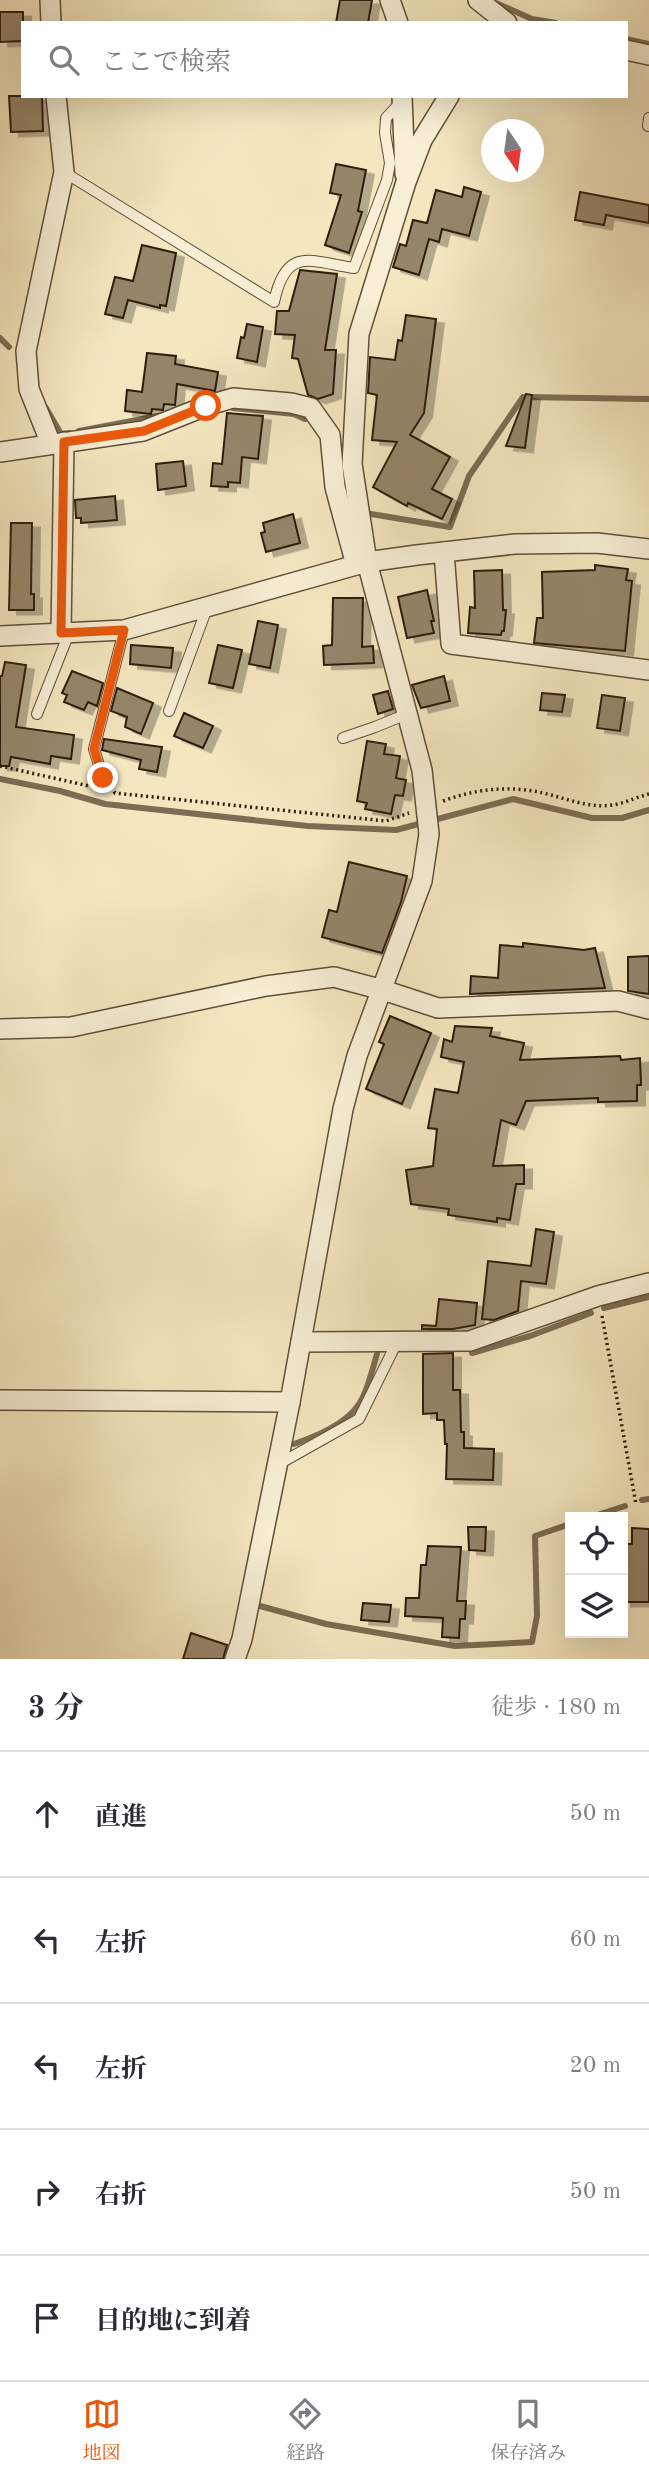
<!DOCTYPE html>
<html lang="ja">
<meta charset="utf-8">
<style>
:root{--surface:#fff;--page:#f2f2f3;--text:#2b2b33;--muted:#7c7c81;--line:#e1e1e2;--accent:#ea580c}
body{margin:0;font-family:"Old Standard TT","Noto Serif JP",serif;background:var(--page);color:var(--text)}
.controls{position:absolute;right:21px;bottom:21px;display:grid;overflow:hidden;border-radius:0px;box-shadow:0 7px 28px #0002}
.controls button{width:63px;height:63px;display:grid;place-items:center;padding:0;border:0;border-bottom:2px solid var(--line);background:var(--surface);color:var(--text);font:35px sans-serif}
.compass{position:absolute;left:481px;top:119px;width:63px;height:63px;border-radius:50%;background:var(--surface);box-shadow:0 7px 28px #0002;rotate:167deg}
.stop{position:absolute;width:21px;height:21px;margin:-16px;border:5px solid #ea580c;border-radius:50%;background:#fff}
.stop.end{background:#ea580c;border-color:#fff;box-shadow:0 2px 7px #0008}
.list{margin:0;padding:0;list-style:none}
h2{display:flex;justify-content:space-between;align-items:center;height:91px;margin:0;padding:0 28px;font-size:30px}
h2 small{font-size:23px;font-weight:400;color:var(--muted)}
.list li{display:grid;grid-template-columns:46px 1fr auto;gap:21px;align-items:center;box-sizing:border-box;height:126px;padding:0 28px;border-top:2px solid var(--line)}
.list b{display:block;font-size:26px;white-space:nowrap}
.list em{font-size:23px;font-style:normal;color:var(--muted)}
.icon{flex:none;width:38px;height:38px;fill:none;stroke:currentColor;stroke-width:2;stroke-linecap:round;stroke-linejoin:round}
.map{position:relative;flex:none;width:649px;height:1659px;overflow:hidden}
.search{position:absolute;background:var(--surface);box-shadow:0 7px 28px #0002;left:21px;right:21px;top:21px;height:77px;display:flex;align-items:center;gap:18px;box-sizing:border-box;padding:0 24px;border-radius:0px;color:var(--muted);font-size:26px}
.sheet{height:721px;background:var(--surface)}
nav{display:flex;justify-content:space-around;align-items:center;box-sizing:border-box;height:98px;border-top:2px solid var(--line);background:var(--surface);font-size:19px;color:var(--muted)}
nav a{display:grid;justify-items:center;gap:4px}
nav .on{color:var(--accent)}
.map>svg:first-child{display:block}
.lines{fill:none;stroke-linecap:round;stroke-linejoin:round}
.stream{stroke:#7d6c53;stroke-width:6}
.building{fill:#95866a;stroke:#2f1c0c;stroke-width:2;filter:url(#shadow)}
.service-casing{stroke:#604f39;stroke-width:12}
.minor-casing{stroke:#604f39;stroke-width:22}
.path{stroke:#2f1c0c;stroke-width:3.5;stroke-dasharray:2 3.5;stroke-linecap:butt}
.service{stroke:#f8efd6;stroke-width:10}
.minor{stroke:#f8efd6;stroke-width:19}
.route{stroke:#ea580c;stroke-width:9}
</style>
<div class="map">
<svg width="649" height="1659" viewBox="0 0 649 1659">
<defs>
<filter id="shadow"><feDropShadow dx="8" dy="4.5" stdDeviation="0" flood-color="#0004"/></filter>
</defs>
<rect width="100%" height="100%" fill="#f4e7c0"/>
<filter id="stains"><feTurbulence type="fractalNoise" baseFrequency=".00286" numOctaves="4"/><feColorMatrix values="0 0 0 0 .2 0 0 0 0 .09 0 0 0 0 .02 0 0 0 .5 -.17"/></filter>
<radialGradient id="worn" r=".72"><stop offset=".6" stop-color="#630" stop-opacity="0"/><stop offset="1" stop-color="#630" stop-opacity=".3"/></radialGradient>
<g class="lines">
<g class="stream">
<polyline points="496,3 532,19 556,23"/>
<polyline points="626,39 649,44"/>
<polyline points="0,338 9,347"/>
<polyline points="46,408 61,434 69,433"/>
<polyline points="233,408 294,414 305,419"/>
<polyline points="79,431 158,416"/>
<polyline points="365,513 450,527 469,476 523,397 649,399"/>
<polyline points="0,779 60,791 105,804 308,826 396,830 513,799 592,818 622,818 649,810"/>
<polyline points="604,1308 649,1297"/>
<polyline points="472,1353 530,1336 591,1313"/>
<path d="M 294,1444 C 318,1436 352,1422 363,1397 C 369,1384 373,1368 377,1354"/>
<polyline points="642,1500 649,1499"/>
<polyline points="591,1517 625,1506"/>
<polyline points="260,1606 326,1624 455,1646 532,1642 537,1616 535,1536 570,1524"/>
</g>
</g>
<g class="building">
<polygon points="340,0 372,0 368,23 336,23"/>
<polygon points="0,12 23,12 23,41 0,42"/>
<polygon points="9,96 42,96 43,131 11,132"/>
<polygon points="336,164 366,170 358,211 362,212 349,253 325,245 341,195 330,193"/>
<polygon points="464,187 481,192 469,236 442,229 439,242 429,239 419,275 393,267 400,244 406,246 413,220 427,223 436,190 462,197"/>
<polygon points="580,192 649,205 649,223 606,215 604,225 575,220"/>
<polygon points="142,245 176,253 166,306 160,305 160,308 128,300 123,318 105,314 115,277 133,281"/>
<polygon points="300,270 337,274 325,350 336,350 333,394 318,399 308,395 298,359 292,358 295,335 275,334 277,311 289,311"/>
<polygon points="406,315 436,319 424,413 410,435 450,457 432,489 452,499 442,519 408,503 407,506 373,487 397,442 372,440 377,395 368,393 370,357 395,360 398,340 402,341"/>
<polygon points="247,324 263,327 257,362 237,358 241,337 244,338"/>
<polygon points="147,353 176,356 175,364 218,372 215,391 177,384 175,405 164,404 163,410 152,409 151,414 125,411 127,390 142,392"/>
<polygon points="526,394 532,395 525,448 506,446"/>
<polygon points="227,413 263,416 258,459 242,457 240,483 228,482 228,487 211,486 213,463 222,464"/>
<polygon points="183,461 186,486 158,490 156,464"/>
<polygon points="115,496 117,520 81,523 81,518 76,518 75,500"/>
<polygon points="293,514 300,543 266,552 261,533 265,532 263,523"/>
<polygon points="11,523 32,523 31,594 34,594 34,610 9,610"/>
<polygon points="595,565 628,569 626,580 632,581 625,651 534,643 537,618 543,618 542,572 595,570"/>
<polygon points="502,570 503,610 506,610 504,631 502,631 501,635 468,633 470,607 475,608 474,571"/>
<polygon points="427,590 434,621 431,621 434,633 407,638 398,597"/>
<polygon points="333,598 363,598 362,647 373,646 374,663 324,665 323,646 332,645"/>
<polygon points="258,621 278,625 270,668 249,664"/>
<polygon points="131,645 173,648 171,668 130,664"/>
<polygon points="218,645 242,650 233,688 209,683"/>
<polygon points="5,662 26,665 16,727 74,735 71,759 51,756 50,764 11,757 9,766 0,766 0,676 2,676"/>
<polygon points="72,671 103,683 97,706 88,702 84,710 64,702 67,695 62,693"/>
<polygon points="444,676 450,701 421,708 412,685"/>
<polygon points="117,688 153,703 141,734 125,727 127,717 111,711"/>
<polygon points="388,691 393,709 378,714 373,695"/>
<polygon points="542,693 565,695 562,712 540,710"/>
<polygon points="602,695 625,698 620,731 597,728"/>
<polygon points="184,713 213,726 203,748 174,736"/>
<polygon points="104,739 162,747 157,772 139,769 141,760 102,750"/>
<polygon points="367,741 386,744 384,754 400,756 396,778 406,780 403,796 395,795 391,814 365,809 367,803 357,801"/>
<polygon points="349,862 407,876 401,902 382,953 322,937 329,910 337,912"/>
<polygon points="523,943 584,950 595,948 605,988 470,994 471,976 498,978 500,945 523,947"/>
<polygon points="649,956 649,994 628,991 628,957"/>
<polygon points="390,1016 431,1033 402,1104 366,1089 384,1044 379,1042"/>
<polygon points="455,1026 492,1028 490,1036 524,1043 520,1060 620,1056 621,1060 640,1058 641,1085 637,1085 637,1101 598,1102 598,1098 526,1101 516,1125 501,1120 493,1166 524,1165 524,1184 516,1184 510,1220 497,1218 497,1222 448,1215 449,1209 411,1204 406,1170 433,1166 437,1129 428,1128 435,1089 458,1093 464,1062 441,1057 444,1039 452,1042"/>
<polygon points="536,1229 554,1232 546,1284 521,1281 518,1311 494,1320 482,1319 488,1261 531,1266"/>
<polygon points="439,1299 477,1303 475,1325 453,1329 422,1329 422,1325 436,1326"/>
<polygon points="453,1353 453,1390 460,1390 461,1432 464,1432 464,1448 494,1449 493,1480 446,1479 447,1444 445,1444 444,1420 437,1420 437,1413 423,1414 423,1354"/>
<polygon points="468,1527 486,1527 485,1551 469,1550"/>
<polygon points="632,1528 649,1529 649,1602 623,1602 623,1544 632,1544"/>
<polygon points="428,1546 461,1547 457,1601 466,1601 465,1619 460,1619 459,1638 442,1637 443,1618 405,1616 406,1598 419,1598 421,1565 426,1565"/>
<polygon points="363,1603 391,1605 389,1622 361,1620"/>
<polygon points="191,1633 227,1645 223,1659 183,1659"/>
</g>
<g class="lines">
<defs>
<g id="service">
<polyline points="648,126 649,118"/>
<path d="M 64,172 L 274,302 C 286,246 309,261 354,268 L 387,180 L 390,163 L 385,133 L 386,118 L 401,102"/>
<polyline points="169,711 207,608"/>
<polyline points="37,714 69,633"/>
<polyline points="343,738 375,727 407,714"/>
<polyline points="103,778 94,749 124,630"/>
<polyline points="279,1464 359,1419 397,1342"/>
</g>
<g id="minor">
<polyline points="50,0 51,23"/>
<polyline points="390,0 398,23"/>
<polyline points="478,0 507,23"/>
<polyline points="626,50 649,55"/>
<polyline points="402,96 405,174"/>
<polyline points="51,444 29,389 26,351 64,172 56,96"/>
<polyline points="0,452 143,431 206,406 233,398 291,403 311,408 330,435 335,487 356,565"/>
<polyline points="444,552 451,644 649,670"/>
<polyline points="61,633 64,442"/>
<polyline points="0,636 124,630 367,562 417,555 515,544 597,543 649,549"/>
<polyline points="0,1029 71,1027 266,986 334,977 383,990 438,1008 618,1001 649,1009"/>
<polyline points="301,1342 470,1341 598,1296 649,1283"/>
<polyline points="0,1400 290,1402"/>
<polyline points="235,1659 242,1639 290,1402 343,1109 357,1056 422,881 429,834 422,770 367,562 352,464 359,334 406,182 422,140 449,96"/>
</g>
</defs>
<use href="#service" class="service-casing"/>
<use href="#minor" class="minor-casing"/>
<g class="path">
<polyline points="0,766 89,786"/>
<polyline points="111,787 115,793 386,821 409,813"/>
<path d="M 443,801 C 473,790 502,786 533,791 C 559,795 585,809 613,805 C 625,803 637,797 649,794"/>
<polyline points="602,1316 636,1504"/>
</g>
<use href="#service" class="service"/>
<use href="#minor" class="minor"/>
</g>
<g class="lines">
<polyline class="route" points="103,778 94,749 124,630 61,633 64,442 144,431 206,406"/>
</g>
<rect width="100%" height="100%" filter="url(#stains)"/>
<rect width="100%" height="100%" fill="url(#worn)"/>
</svg>
<div class="controls">
<button><svg class="icon" aria-label="locate" viewBox="0 0 24 24"><circle cx="12" cy="12" r="6"/><path d="M12 2v4M12 18v4M2 12h4M18 12h4"/></svg></button>
<button><svg class="icon" aria-label="layers" viewBox="0 0 24 24"><path d="M12 4l9 5-9 5-9-5zM3 14l9 5 9-5"/></svg></button>
</div>
<svg class="compass" viewBox="-18 -18 36 36"><path d="M0-13l5 13h-10z" fill="#e53935"/><path d="M0 13l5-13h-10z" fill="#7c7c81"/></svg>
<div class="stop" style="left:206px;top:406px"></div>
<div class="stop end" style="left:103px;top:778px"></div>
<div class="search"><svg class="icon" aria-label="search" viewBox="0 0 24 24"><circle cx="10" cy="10" r="6"/><path d="M15 15l6 6"/></svg>ここで検索</div>
</div>
<section class="sheet">
<h2>3 分<small>徒歩 · 180 m</small></h2>
<ul class="list">
<li><svg class="icon" aria-label="ahead" viewBox="0 0 24 24"><path d="M12 20V5M6 11l6-6 6 6"/></svg><div><b>直進</b></div><em>50 m</em></li>
<li><svg class="icon" aria-label="left" viewBox="0 0 24 24"><path d="M17 20v-9H6M10 6l-5 5 5 5"/></svg><div><b>左折</b></div><em>60 m</em></li>
<li><svg class="icon" aria-label="left" viewBox="0 0 24 24"><path d="M17 20v-9H6M10 6l-5 5 5 5"/></svg><div><b>左折</b></div><em>20 m</em></li>
<li><svg class="icon" aria-label="right" viewBox="0 0 24 24"><path d="M7 20v-9h11M14 6l5 5-5 5"/></svg><div><b>右折</b></div><em>50 m</em></li>
<li><svg class="icon" aria-label="arrive" viewBox="0 0 24 24"><path d="M6 21V4h12l-3 4 3 4H6"/></svg><div><b>目的地に到着</b></div></li>
</ul>
</section>
<nav>
<a class="on"><svg class="icon" aria-label="map" viewBox="0 0 24 24"><path d="M3 6l6-2 6 2 6-2v14l-6 2-6-2-6 2zM9 4v14M15 6v14"/></svg>地図</a>
<a><svg class="icon" aria-label="directions" viewBox="0 0 24 24"><path d="M12 3l9 9-9 9-9-9zM9 14v-3h6M13 9l2 2-2 2"/></svg>経路</a>
<a><svg class="icon" aria-label="saved" viewBox="0 0 24 24"><path d="M7 4h10v16l-5-4-5 4z"/></svg>保存済み</a>
</nav>
